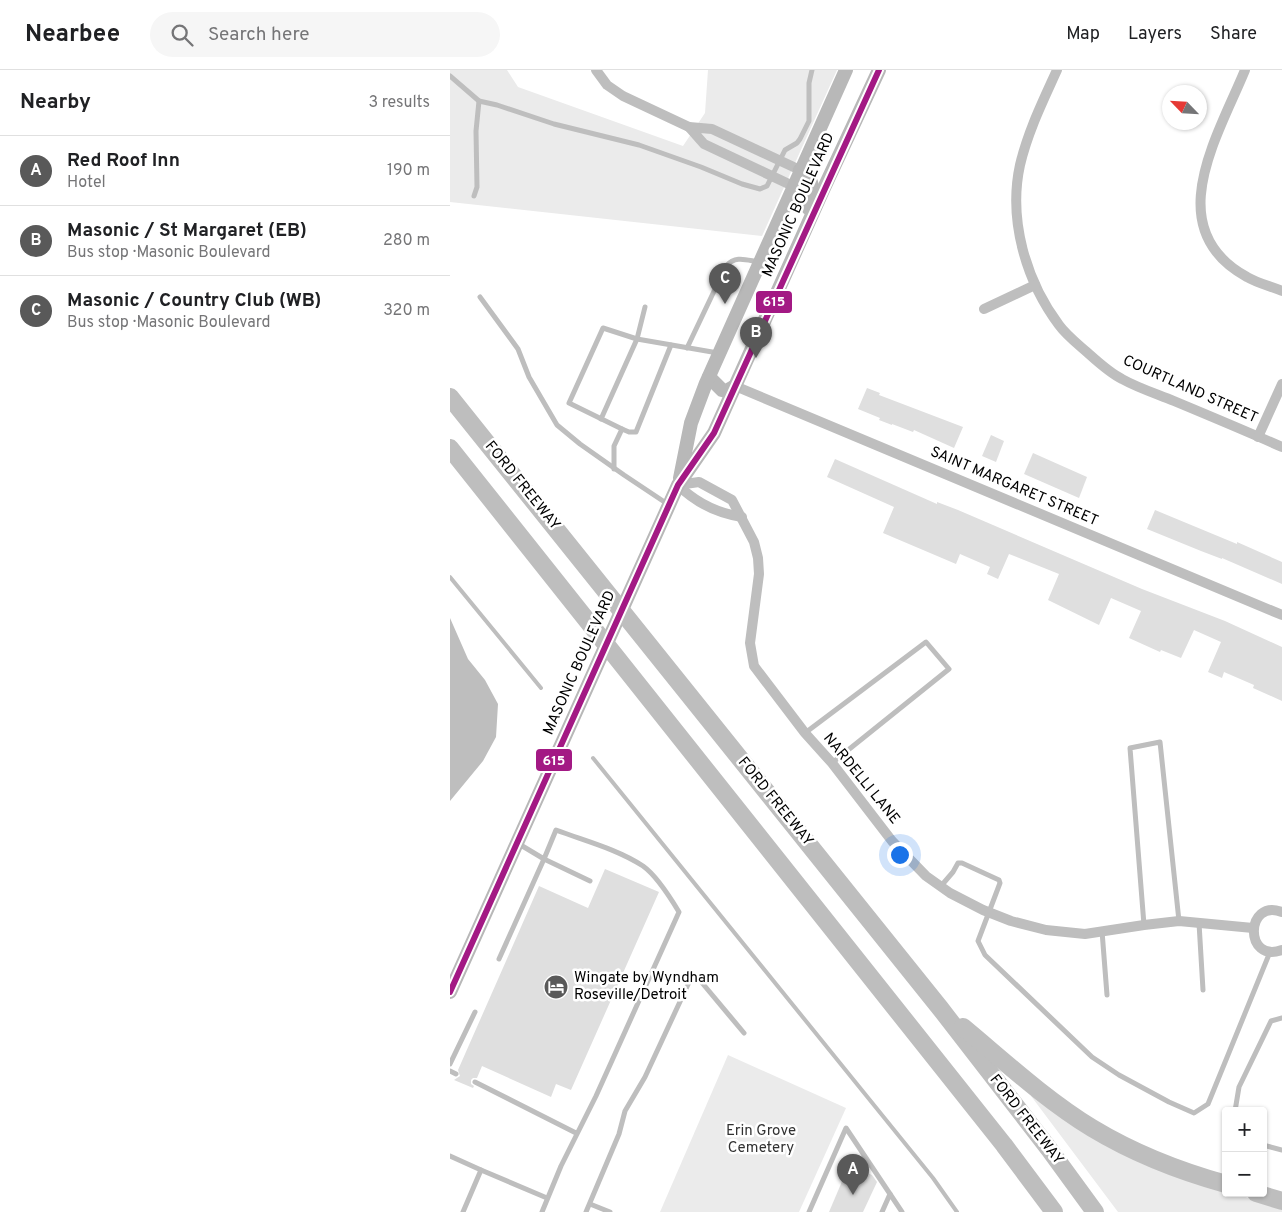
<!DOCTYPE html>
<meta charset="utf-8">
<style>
:root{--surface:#fff;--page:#f6f6f6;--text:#202124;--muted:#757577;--line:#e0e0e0;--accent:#595959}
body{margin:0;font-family:Overpass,sans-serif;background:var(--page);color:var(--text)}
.controls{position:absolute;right:15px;bottom:15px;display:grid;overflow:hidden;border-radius:5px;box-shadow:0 1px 4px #0004}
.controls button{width:45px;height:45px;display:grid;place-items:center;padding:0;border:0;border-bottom:1px solid var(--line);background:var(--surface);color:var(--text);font:25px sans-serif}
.compass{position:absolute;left:712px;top:15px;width:45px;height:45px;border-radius:50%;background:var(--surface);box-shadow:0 1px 4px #0004;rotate:295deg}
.you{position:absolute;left:449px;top:784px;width:18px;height:18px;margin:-12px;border:4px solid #fff;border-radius:50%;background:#1a73e8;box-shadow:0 0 0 8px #1a73e833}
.badge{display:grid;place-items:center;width:32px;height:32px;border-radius:50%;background:var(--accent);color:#fff;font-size:16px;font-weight:700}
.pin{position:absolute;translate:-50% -41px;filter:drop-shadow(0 1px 2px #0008)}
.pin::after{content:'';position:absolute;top:26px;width:18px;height:15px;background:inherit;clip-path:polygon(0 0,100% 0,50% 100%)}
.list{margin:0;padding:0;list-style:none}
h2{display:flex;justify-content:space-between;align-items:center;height:65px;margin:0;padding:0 20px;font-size:21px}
h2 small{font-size:16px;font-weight:400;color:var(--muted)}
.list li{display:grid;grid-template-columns:32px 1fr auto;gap:15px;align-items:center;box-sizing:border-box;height:70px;padding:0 20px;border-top:1px solid var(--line)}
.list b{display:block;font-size:19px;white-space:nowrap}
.list p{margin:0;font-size:16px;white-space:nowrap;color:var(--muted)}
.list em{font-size:16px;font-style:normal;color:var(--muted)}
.icon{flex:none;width:28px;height:28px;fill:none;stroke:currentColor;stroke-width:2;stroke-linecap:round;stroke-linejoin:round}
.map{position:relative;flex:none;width:832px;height:1142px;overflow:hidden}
header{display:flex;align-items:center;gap:30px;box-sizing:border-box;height:70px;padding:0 25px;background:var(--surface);border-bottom:1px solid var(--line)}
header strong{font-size:24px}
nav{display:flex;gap:28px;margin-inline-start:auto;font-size:18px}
.search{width:350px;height:45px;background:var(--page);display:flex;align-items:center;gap:12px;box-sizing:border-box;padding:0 18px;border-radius:28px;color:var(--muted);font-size:19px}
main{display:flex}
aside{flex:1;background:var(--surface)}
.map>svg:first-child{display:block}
.green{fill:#ebebeb}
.water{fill:#bebebe}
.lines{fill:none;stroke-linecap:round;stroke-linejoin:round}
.stream{stroke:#bebebe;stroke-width:4}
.building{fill:#dfdfdf}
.service{stroke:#bebebe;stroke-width:5}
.minor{stroke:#bebebe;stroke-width:10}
.secondary{stroke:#b8b8b8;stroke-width:14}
.motorway{stroke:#bebebe;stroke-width:18}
.bus-1-casing{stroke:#fff;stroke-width:10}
.bus-1{stroke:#a31984;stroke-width:6}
.labels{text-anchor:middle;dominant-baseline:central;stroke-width:5;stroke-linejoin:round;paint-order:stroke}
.street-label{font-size:15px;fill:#000;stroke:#fff}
.poi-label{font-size:15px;fill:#000;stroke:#fff;text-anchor:start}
.park-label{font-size:15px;fill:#323232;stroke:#fff}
.line-badge{stroke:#fff;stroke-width:2}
.badge-label{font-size:14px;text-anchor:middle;font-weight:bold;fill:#fff}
</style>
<header>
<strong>Nearbee</strong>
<div class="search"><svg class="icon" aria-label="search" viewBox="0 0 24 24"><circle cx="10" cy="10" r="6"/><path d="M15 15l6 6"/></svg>Search here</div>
<nav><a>Map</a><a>Layers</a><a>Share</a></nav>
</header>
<main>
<aside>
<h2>Nearby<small>3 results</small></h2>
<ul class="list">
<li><span class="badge">A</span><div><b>Red Roof Inn</b><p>Hotel</p></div><em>190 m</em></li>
<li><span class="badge">B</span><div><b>Masonic / St Margaret (EB)</b><p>Bus stop · Masonic Boulevard</p></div><em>280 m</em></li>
<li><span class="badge">C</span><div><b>Masonic / Country Club (WB)</b><p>Bus stop · Masonic Boulevard</p></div><em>320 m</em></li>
</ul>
</aside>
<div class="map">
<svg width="832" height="1142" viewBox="0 0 832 1142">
<rect width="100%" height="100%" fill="#fff"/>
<g class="green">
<polygon points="0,0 57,0 68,17 233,76 255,43 258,0 387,0 312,166 0,132"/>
<polygon points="278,985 396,1038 349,1142 210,1142"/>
<polygon points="584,1024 776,1122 776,1123 782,1123 832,1138 832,1142 668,1142 581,1026"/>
</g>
<polygon class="water" points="0,548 18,589 35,610 48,634 46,667 33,691 0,731"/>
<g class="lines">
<g class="stream">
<polyline points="0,507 91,618"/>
<polyline points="143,688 483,1108 507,1142"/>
</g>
</g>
<g class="building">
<polygon points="417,318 430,323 429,325 513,357 504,378 464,360 463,362 442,354 442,355 429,350 430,348 408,339"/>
<polygon points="541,365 554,371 546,392 532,386"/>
<polygon points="583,383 637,407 629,428 574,404"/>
<polygon points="385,389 487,434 487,432 508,440 692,519 775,551 832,577 832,631 803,618 804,615 774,602 772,608 758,602 771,572 744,560 731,588 711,580 710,582 679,568 691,541 661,528 649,555 598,530 609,504 559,484 548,509 537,504 540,497 510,484 506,494 433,463 444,437 377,407"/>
<polygon points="705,440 787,474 787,472 832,492 832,514 772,488 772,489 751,481 697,459"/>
<polygon points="155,799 209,822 121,1020 106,1014 101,1027 32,996 27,1008 23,1008 21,1010 21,1014 24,1016 23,1018 4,1010 10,1006 8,1000 89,816 138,838"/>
<polygon points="399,1095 422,1105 427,1112 413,1142 379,1142"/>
</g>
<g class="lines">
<g class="service">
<polyline points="0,6 29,31 47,35 104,54 189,75 251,97 292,114 310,119 317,116 335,80 347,73 350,69 359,51 359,13 362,0"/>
<polyline points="24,126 27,117 26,61 29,31"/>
<polyline points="30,227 68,279 79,307 107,355 130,374 174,405 219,435"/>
<path d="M 237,278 L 276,196 C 286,185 296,190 309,192"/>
<polyline points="151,349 187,269 195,237"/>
<polyline points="172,359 179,362 186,362 221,275"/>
<polyline points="164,399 164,376 172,359 119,333 153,258 187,269 268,283"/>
<polyline points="355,663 476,572 499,599 382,693"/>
<path d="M 69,774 L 94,789 L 106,760 C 135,771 167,779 193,796 C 207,806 220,827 229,842 L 146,1026 L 111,1096 L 92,1142"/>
<polyline points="491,816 503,802 508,793 512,793 549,810 550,813 528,871 535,885 642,987 669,1005 719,1032 744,1043 758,1034 820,882"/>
<polyline points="749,853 753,920"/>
<polyline points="694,855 680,678 710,672 729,851"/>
<polyline points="652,861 657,925"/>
<polyline points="49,889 94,789 140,811"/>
<polyline points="0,994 25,942"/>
<polyline points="0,1001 6,1004"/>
<polyline points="25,1012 126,1063"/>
<polyline points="785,1041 789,1017 821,951 832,948"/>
<polyline points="813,1075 832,1080"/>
<polyline points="0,1086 31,1100 13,1142"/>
<polyline points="31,1100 97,1128"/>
<polyline points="140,1134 160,1142"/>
<polyline points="136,1142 169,1064 175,1041 195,1007 241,908 248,908 294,963"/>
<polyline points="359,1142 396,1058 440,1124"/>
<polyline points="432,1142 440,1124 452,1142"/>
</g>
<g class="minor">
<polyline points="146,0 157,15 173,26 239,57"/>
<path d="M 607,0 C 593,31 578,61 570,95 C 558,150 576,211 609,255 C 617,266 629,275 639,284 C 649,293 660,303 672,309 C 688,318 707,324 724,331 C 760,346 796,361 832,377"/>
<path d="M 795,0 C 768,66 709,159 797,207 C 807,213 820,216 832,221"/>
<polyline points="343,116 254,74 239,57 262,59 350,100"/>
<polyline points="534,239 585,215"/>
<polyline points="285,316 832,545"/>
<polyline points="808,367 832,314"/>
<polyline points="228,415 249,412 282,430 304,472 308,488 309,504 300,573 304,596 355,663 382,693 442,771 476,806 500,823 533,840 561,851 596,860 635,864 694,855 729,851 803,858"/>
<path d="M 228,415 C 246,433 267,443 292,447"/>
<path d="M 832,842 C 795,828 794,894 832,880"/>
</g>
<g class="secondary">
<path d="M 350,100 C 365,110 365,122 358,138"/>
<polyline points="259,307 272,320 276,321 285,316"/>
<polyline points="230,408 241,353 256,313 396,0"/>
<polyline points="0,922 228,415 264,363 374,118 429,0"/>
</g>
<g class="motorway">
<polyline points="0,327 490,938 599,1079 645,1142"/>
<polyline points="0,378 554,1075 604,1142"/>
<path d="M 513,957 C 555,992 596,1030 642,1058 C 685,1084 729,1101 776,1114"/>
<polyline points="806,1123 832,1131"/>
</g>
<defs>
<polyline id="bus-1" points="0,922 228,415 264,363 429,0"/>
</defs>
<use href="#bus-1" class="bus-1-casing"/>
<use href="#bus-1" class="bus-1"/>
</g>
<defs>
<symbol id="hotel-disc" viewBox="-11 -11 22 22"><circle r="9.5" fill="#595959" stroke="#fff"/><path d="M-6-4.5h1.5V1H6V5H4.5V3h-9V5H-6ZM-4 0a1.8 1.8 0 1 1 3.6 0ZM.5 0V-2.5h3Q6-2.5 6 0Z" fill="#fff"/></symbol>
</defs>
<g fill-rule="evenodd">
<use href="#hotel-disc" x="92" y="903" width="28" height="28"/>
</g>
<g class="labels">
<g class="street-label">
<text transform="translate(349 135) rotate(-66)">MASONIC BOULEVARD</text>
<text transform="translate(740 320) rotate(24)">COURTLAND STREET</text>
<text transform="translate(72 416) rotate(51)">FORD FREEWAY</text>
<text transform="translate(564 417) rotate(23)">SAINT MARGARET STREET</text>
<text transform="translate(130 593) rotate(-66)">MASONIC BOULEVARD</text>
<text transform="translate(411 709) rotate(51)">NARDELLI LANE</text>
<text transform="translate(325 732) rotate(51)">FORD FREEWAY</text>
<text transform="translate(576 1050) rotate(52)">FORD FREEWAY</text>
</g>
<g class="poi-label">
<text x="124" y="908">Wingate by Wyndham<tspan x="124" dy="17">Roseville/Detroit</tspan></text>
</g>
<g class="park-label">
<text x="311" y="1061">Erin Grove<tspan x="311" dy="17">Cemetery</tspan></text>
</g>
</g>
<g class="line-badge">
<rect x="305" y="220" width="38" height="24" rx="5" fill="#a31984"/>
<rect x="85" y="678" width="38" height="24" rx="5" fill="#a31984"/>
</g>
<g class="badge-label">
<text x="324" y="236">615</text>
<text x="104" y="695">615</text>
</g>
</svg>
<div class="controls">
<button>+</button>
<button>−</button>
</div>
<svg class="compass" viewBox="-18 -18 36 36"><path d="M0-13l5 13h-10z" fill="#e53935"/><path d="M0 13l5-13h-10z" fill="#757577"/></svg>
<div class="you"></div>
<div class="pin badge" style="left:403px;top:1125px">A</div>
<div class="pin badge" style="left:306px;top:288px">B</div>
<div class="pin badge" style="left:275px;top:234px">C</div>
</div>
</main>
